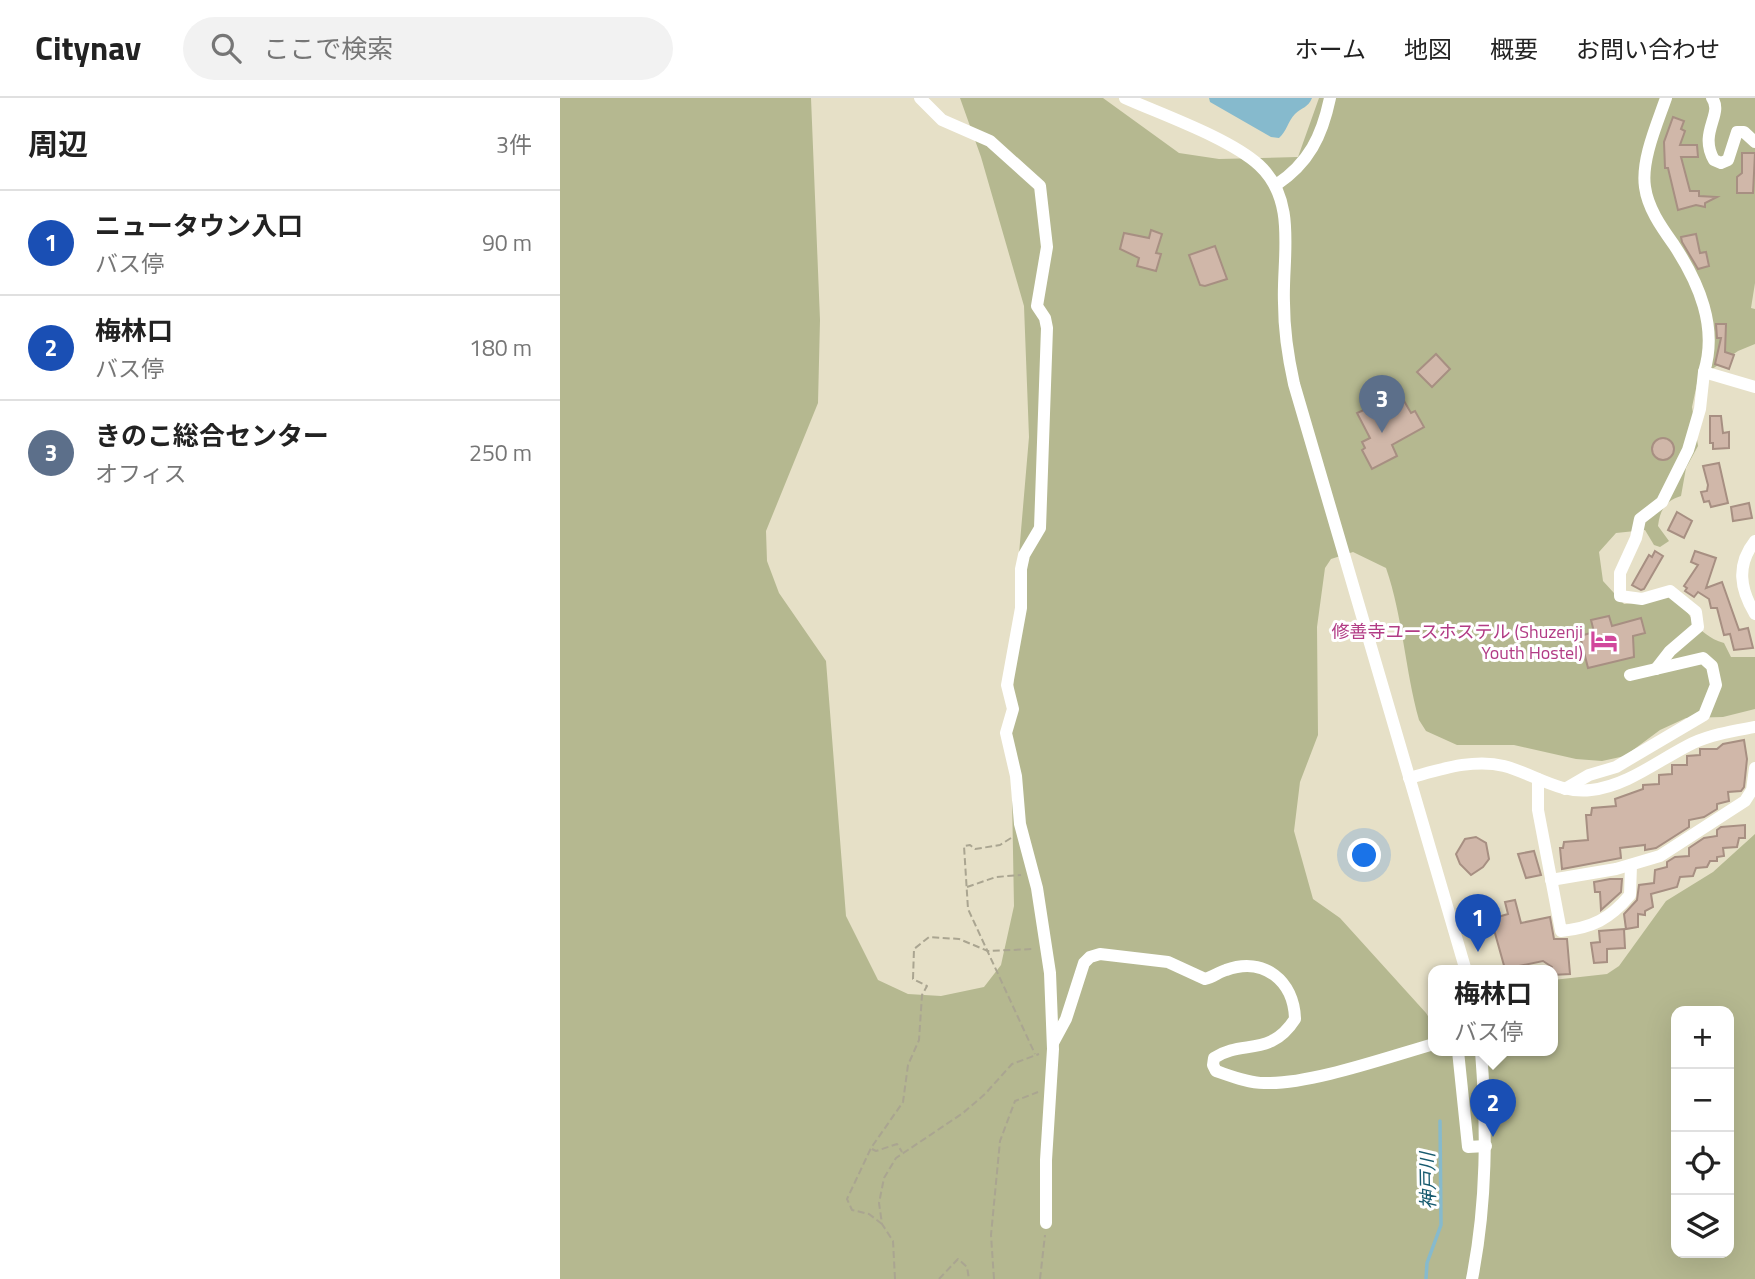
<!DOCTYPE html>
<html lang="ja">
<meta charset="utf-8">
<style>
:root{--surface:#fff;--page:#f2f2f2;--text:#222;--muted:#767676;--line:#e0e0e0;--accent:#2c7ccc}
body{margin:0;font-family:"Titillium Web","Noto Sans JP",sans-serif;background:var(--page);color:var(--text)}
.controls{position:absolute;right:21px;bottom:21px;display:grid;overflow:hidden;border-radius:14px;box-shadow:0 7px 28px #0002}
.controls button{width:63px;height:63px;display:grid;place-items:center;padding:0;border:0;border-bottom:2px solid var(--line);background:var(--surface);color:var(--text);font:35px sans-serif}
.you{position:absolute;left:805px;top:758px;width:24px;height:24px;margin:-18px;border:5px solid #fff;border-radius:50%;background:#1a73e8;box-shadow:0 0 0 10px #1a73e833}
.badge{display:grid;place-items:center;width:46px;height:46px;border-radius:50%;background:var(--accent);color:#fff;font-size:23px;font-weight:700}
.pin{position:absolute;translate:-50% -58px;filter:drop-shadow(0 2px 4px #0008)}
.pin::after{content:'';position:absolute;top:37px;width:24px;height:21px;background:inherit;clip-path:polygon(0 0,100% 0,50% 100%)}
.popup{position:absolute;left:868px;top:867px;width:130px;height:91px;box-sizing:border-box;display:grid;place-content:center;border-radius:14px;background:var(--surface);filter:drop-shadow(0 2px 5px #0005);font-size:23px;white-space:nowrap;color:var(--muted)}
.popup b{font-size:26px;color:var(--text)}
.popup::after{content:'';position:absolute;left:50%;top:100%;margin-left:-14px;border:14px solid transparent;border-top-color:var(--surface)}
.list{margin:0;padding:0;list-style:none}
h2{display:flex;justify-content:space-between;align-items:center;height:91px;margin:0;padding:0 28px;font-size:30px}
h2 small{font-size:23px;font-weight:400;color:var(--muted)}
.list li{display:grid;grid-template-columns:46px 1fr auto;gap:21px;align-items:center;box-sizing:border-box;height:105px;padding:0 28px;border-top:2px solid var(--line)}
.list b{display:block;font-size:26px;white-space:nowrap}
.list p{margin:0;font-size:23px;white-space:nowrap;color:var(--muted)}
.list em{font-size:23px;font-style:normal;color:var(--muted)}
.icon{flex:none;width:38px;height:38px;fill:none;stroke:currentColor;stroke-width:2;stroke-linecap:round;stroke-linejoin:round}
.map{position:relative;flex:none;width:1195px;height:1181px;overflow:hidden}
header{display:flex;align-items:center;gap:42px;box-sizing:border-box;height:98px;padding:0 35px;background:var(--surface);border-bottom:2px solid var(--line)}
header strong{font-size:33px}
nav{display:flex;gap:38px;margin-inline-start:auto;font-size:24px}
.search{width:490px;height:63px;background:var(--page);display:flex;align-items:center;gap:18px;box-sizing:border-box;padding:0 24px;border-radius:38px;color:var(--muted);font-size:26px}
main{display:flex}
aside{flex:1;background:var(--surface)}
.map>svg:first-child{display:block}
.green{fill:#b5b890;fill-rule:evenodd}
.water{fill:#86bacd}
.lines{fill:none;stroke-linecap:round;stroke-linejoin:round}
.stream{stroke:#86bacd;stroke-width:3.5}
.building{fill:#d0b7a9;stroke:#a78f82;stroke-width:2}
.path{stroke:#aaa591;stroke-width:2;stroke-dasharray:7 3.5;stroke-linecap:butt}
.minor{stroke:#fff;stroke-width:12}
.labels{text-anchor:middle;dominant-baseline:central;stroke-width:6;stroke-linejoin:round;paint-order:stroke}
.hotel-label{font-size:18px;fill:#b23c85;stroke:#fff;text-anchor:end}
.water-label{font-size:19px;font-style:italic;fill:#195c70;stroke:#fff}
</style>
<header>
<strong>Citynav</strong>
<div class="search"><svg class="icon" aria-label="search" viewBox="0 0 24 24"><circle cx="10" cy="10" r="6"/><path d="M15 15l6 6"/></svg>ここで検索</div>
<nav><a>ホーム</a><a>地図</a><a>概要</a><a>お問い合わせ</a></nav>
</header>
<main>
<aside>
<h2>周辺<small>3件</small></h2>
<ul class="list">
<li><span class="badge" style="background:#1a4fb4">1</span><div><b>ニュータウン入口</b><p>バス停</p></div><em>90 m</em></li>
<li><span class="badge" style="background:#1a4fb4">2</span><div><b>梅林口</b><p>バス停</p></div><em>180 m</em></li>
<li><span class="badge" style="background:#5c6f8a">3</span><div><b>きのこ総合センター</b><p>オフィス</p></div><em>250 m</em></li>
</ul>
</aside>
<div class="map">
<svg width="1195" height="1181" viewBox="0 0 1195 1181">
<rect width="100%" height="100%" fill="#e6e0c7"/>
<path class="green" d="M 0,0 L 251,0 L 260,222 L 258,305 L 206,433 L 207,463 L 219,495 L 266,563 L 286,818 L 318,882 L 348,896 L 381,898 L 424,889 L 441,867 L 454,808 L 451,643 L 459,456 L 469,339 L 464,208 L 421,59 L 400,0 L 543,0 L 619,55 L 659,61 L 738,59 L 759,0 L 1195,0 L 1195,185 L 1191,210 L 1195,211 L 1195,246 L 1178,253 L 1138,281 L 1132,309 L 1138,348 L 1126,370 L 1121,398 C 1105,403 1100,412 1098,428 L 1109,443 L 1100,449 L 1094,447 L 1085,432 L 1056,435 L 1039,454 L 1043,483 L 1064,506 L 1086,504 L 1111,496 C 1134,516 1134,536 1164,545 L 1171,559 L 1195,559 L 1195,611 L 1163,619 L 1126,620 L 1100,632 L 1065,658 L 1042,663 L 1016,661 L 954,647 L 897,647 L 866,633 L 859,622 C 845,572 843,519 826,470 L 793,454 L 771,461 L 765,470 L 757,529 L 758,637 L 740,684 L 734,733 L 753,801 L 780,820 L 866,915 L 873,926 L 874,953 L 992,953 L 993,882 L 1047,876 L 1059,868 L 1106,803 L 1153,774 L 1195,736 L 1195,1181 L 0,1181 ZM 1116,913 L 1169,913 L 1169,1155 L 1116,1155 Z"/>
<path class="water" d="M 649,0 L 752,0 C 748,10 742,9 735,16 C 728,23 727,33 719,40 L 711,39 L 650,4 Z"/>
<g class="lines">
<polyline class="stream" points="866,1181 867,1165 881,1127 880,1023"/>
</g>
<g class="building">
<polygon points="1113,19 1124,23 1121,31 1125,33 1120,47 1137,47 1138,59 1121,59 1130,93 1139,93 1139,98 1157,99 1145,105 1145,109 1136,107 1118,112 1108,70 1105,70 1104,44"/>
<polygon points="1182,55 1195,55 1193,95 1177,95 1177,79 1182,75"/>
<polygon points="591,132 602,136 596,155 601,156 596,173 577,168 579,160 560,151 564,135 589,140"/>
<polygon points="1136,136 1140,155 1146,154 1149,168 1138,171 1122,144 1121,139"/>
<polygon points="655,148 667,181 645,188 640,187 629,157"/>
<polygon points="1156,226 1166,226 1165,254 1174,257 1169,271 1155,266 1161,240 1157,240"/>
<polygon points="876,256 890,271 872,289 857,274"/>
<polygon points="840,296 851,315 855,313 864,329 832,347 837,358 812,371 802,352 805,350 802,344 810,340 797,315"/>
<polygon points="1150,318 1161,318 1163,335 1169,334 1169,350 1153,351 1153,345 1150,345"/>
<circle cx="1103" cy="351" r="11"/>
<polygon points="1159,365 1168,405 1151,409 1149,403 1144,404 1141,394 1147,393 1148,387 1143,368"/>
<polygon points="1189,405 1192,420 1173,423 1171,409"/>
<polygon points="1117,414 1132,423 1124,440 1108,432"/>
<polygon points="1095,453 1103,458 1084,491 1081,492 1072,487 1089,457 1092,459"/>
<polygon points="1135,453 1156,460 1146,490 1162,484 1179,532 1188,530 1193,550 1174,552 1170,536 1164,537 1157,510 1151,510 1149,501 1138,494 1134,499 1125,493 1127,490 1124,488 1138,467 1131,464"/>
<polygon points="1049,518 1052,528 1081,520 1085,535 1073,538 1074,559 1028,570 1020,538 1034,534 1031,522"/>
<polygon points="1184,642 1187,661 1184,689 1181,693 1168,694 1169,703 1157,706 1157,711 1144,719 1129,722 1129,729 1096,750 1085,752 1085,747 1060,750 1061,760 1002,771 1000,750 1003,750 1004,744 1028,742 1026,717 1031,717 1032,710 1056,708 1055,701 1083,691 1083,687 1099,686 1099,677 1112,676 1112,667 1127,667 1127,658 1140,657 1140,651 1157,651 1163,646"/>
<polygon points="1185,727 1185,740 1179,740 1177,749 1163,750 1164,758 1157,759 1157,763 1150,763 1147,769 1136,770 1133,778 1120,779 1117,789 1091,796 1093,809 1085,813 1085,817 1078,816 1078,829 1066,831 1064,816 1077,802 1079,787 1094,785 1095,772 1107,769 1107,764 1115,759 1129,758 1129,750 1144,740 1157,738 1157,732 1161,729"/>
<polygon points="916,739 926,745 929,761 923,769 911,777 900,766 896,756 905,741"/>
<polygon points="974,753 981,777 966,780 958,756"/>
<polygon points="1050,781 1062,781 1061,794 1041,812 1040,794 1035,794 1034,784"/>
<polygon points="955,802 961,825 990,819 994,841 1007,841 1010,876 992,877 992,869 983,863 945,871 931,821 948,816 945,804"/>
<polygon points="1064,831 1065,850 1047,851 1047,864 1034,865 1031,845 1040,844 1039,833"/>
</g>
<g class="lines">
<g class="path">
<polyline points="451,740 440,747 415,751 410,747 404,748 408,811 475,956"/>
<polyline points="407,789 436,779 461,777"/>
<polyline points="312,1051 316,1053 337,1046 342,1054"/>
<polyline points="322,1126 309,1116 292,1112 287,1101 311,1050 343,1004 348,967 359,942 362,897 367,888 353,881 354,851 369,839 399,841 428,853 474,851"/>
<polyline points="335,1181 333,1143 322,1126 319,1105 324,1080 336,1060 403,1015 425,996 452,966 479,956"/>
<polyline points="379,1181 398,1161 407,1169 409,1181"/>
<polyline points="434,1181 431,1137 440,1043 455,1003 478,994"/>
<polyline points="480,1181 485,1137"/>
</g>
<g class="minor">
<polyline points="360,0 382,22 430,43 480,88 487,149 477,208 485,220 487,230 480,430 464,457 461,471 461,510 447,587 453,611 446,635 456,678 460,726 477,790 490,875 493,951 486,1062 486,1125"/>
<path d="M 565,0 C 603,17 669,40 699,67 C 738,103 722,159 724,205 C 724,232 728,259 734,286 L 906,873"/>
<path d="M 1106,0 C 1097,26 1081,62 1085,89 C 1088,111 1102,130 1114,147 C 1139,185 1158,229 1144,274 L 1195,289"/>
<path d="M 1152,0 C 1164,16 1138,34 1154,62 L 1161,65 L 1168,62 L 1177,34 L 1184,34 L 1195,44"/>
<path d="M 716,87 C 749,65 762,38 770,0"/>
<path d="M 1195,443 C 1176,467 1180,491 1195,516"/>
<polyline points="1096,571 1110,553 1138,529 1136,514 1110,493 1082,501 1060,498 1060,475 1076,440 1080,421 1102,404 1128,352 1140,311 1144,274"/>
<path d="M 849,680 C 879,672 913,660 944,668 C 974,676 999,696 1031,692 C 1068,688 1100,661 1133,645 C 1153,636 1174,633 1195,629"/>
<path d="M 978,681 L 978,712 L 1001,833 C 1032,830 1050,821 1070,797 L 1071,767"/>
<polyline points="1005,691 1029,677 1056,669 1144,617 1156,587 1152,568 1143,560 1070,577"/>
<polyline points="991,782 1056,771 1100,758 1185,703 1192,692 1195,670"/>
<path d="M 493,945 L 506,921 L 524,865 L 530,859 L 540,856 L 608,864 L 645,881 C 653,879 659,874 666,872 C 704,858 734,883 735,921 C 710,960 682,941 654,960 L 653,967 L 656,973 C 671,978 688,985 704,985 C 749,987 828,959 874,946"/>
<polyline points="898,953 908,1049 926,1048"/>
<path d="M 912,1181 C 927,1105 927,1030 921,953"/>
</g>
</g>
<defs>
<symbol id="hotel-bare" viewBox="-9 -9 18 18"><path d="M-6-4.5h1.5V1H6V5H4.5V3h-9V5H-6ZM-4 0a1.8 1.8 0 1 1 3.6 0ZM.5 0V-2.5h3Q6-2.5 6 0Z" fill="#d1479c" stroke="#fff" stroke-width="2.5" paint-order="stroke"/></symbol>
</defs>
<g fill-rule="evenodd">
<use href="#hotel-bare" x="1025" y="524" width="38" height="38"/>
</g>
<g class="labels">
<g class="hotel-label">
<text x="1023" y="533">修善寺ユースホステル (Shuzenji<tspan x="1023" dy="21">Youth Hostel)</tspan></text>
</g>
<g class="water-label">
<text transform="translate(867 1083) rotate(-91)">神戸川</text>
</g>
</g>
</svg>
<div class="controls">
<button>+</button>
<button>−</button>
<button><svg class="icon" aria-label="locate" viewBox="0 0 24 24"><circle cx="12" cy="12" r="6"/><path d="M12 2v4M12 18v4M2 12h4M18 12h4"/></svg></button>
<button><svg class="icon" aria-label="layers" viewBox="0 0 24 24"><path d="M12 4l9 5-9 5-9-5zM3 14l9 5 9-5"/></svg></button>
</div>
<div class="you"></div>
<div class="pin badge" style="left:918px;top:854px;background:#1a4fb4">1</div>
<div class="pin badge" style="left:933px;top:1039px;background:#1a4fb4">2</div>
<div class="popup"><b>梅林口</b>バス停</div>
<div class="pin badge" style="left:822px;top:335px;background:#5c6f8a">3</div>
</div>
</main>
